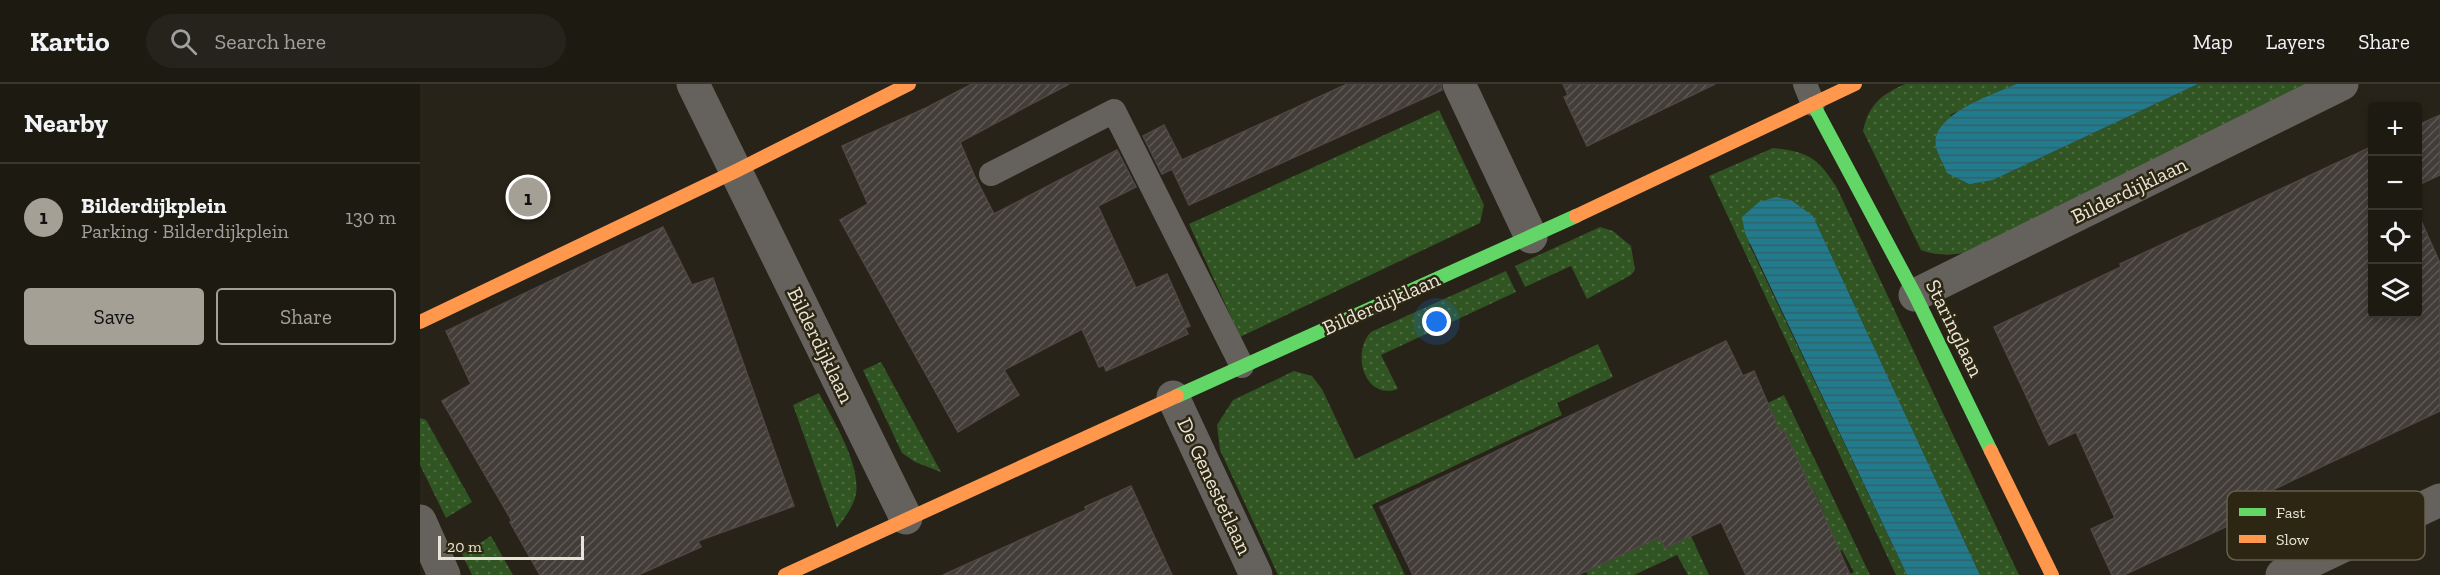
<!DOCTYPE html>
<meta charset="utf-8">
<style>
:root{--surface:#1d1a12;--page:#25231b;--text:#f1f3f6;--muted:#a0a19f;--line:#3b3832;--accent:#a4a095}
body{margin:0;font-family:"Zilla Slab",serif;background:var(--page);color:var(--text)}
.controls{position:absolute;right:18px;top:18px;display:grid;overflow:hidden;border-radius:6px;box-shadow:0 3px 9px #0003}
.controls button{width:54px;height:54px;display:grid;place-items:center;padding:0;border:0;border-bottom:2px solid var(--line);background:var(--surface);color:var(--text);font:30px sans-serif}
.scale{position:absolute;left:18px;bottom:15px;width:146px;box-sizing:border-box;padding-left:6px;border:3px solid #e8e4d8;border-top:0;font-size:16px;line-height:21px;white-space:nowrap;color:#e8e4d8;-webkit-text-stroke:4px #2d2612;paint-order:stroke}
.you{position:absolute;left:1017px;top:238px;width:21px;height:21px;margin:-15px;border:4px solid #fff;border-radius:50%;background:#1a73e8;box-shadow:0 0 0 9px #1a73e833}
.badge{display:grid;place-items:center;width:39px;height:39px;border-radius:50%;background:var(--accent);color:#111;font-size:20px;font-weight:700}
.pin{position:absolute;translate:-50% -50%;border:3px solid #fff;box-shadow:0 2px 6px #0006}
.list{margin:0;padding:0;list-style:none}
h2{display:flex;justify-content:space-between;align-items:center;height:78px;margin:0;padding:0 24px;font-size:26px}
h2 small{font-size:20px;font-weight:400;color:var(--muted)}
.list li{display:grid;grid-template-columns:39px 1fr auto;gap:18px;align-items:center;box-sizing:border-box;height:108px;padding:0 24px;border-top:2px solid var(--line)}
.list b{display:block;font-size:22px;white-space:nowrap}
.list p{margin:0;font-size:20px;white-space:nowrap;color:var(--muted)}
.list em{font-size:20px;font-style:normal;color:var(--muted)}
.actions{display:flex;gap:12px;padding:18px 24px}
.actions a{flex:1;padding:14px 0;border:2px solid var(--accent);border-radius:6px;text-align:center;font-size:21px;color:var(--accent)}
.actions .main{background:var(--accent);color:#111}
.icon{flex:none;width:33px;height:33px;fill:none;stroke:currentColor;stroke-width:2;stroke-linecap:round;stroke-linejoin:round}
.map{position:relative;flex:none;width:2020px;height:491px;overflow:hidden}
header{display:flex;align-items:center;gap:36px;box-sizing:border-box;height:84px;padding:0 30px;background:var(--surface);border-bottom:2px solid var(--line)}
header strong{font-size:28px}
nav{display:flex;gap:33px;margin-inline-start:auto;font-size:21px}
.search{width:420px;height:54px;background:var(--page);display:flex;align-items:center;gap:15px;box-sizing:border-box;padding:0 21px;border-radius:33px;color:var(--muted);font-size:22px}
main{display:flex}
aside{flex:1;background:var(--surface)}
.map>svg:first-child{display:block}
.green{fill:url(#green-dots)}
.water{fill:url(#water-rules)}
.building{fill:url(#building-hatch);stroke:#4e4745;stroke-width:1.5}
.lines{fill:none;stroke-linecap:round;stroke-linejoin:round}
.lane{stroke:#65625e;stroke-width:24}
.street{stroke:#65625e;stroke-width:33}
.fast{stroke:#63d668;stroke-width:14}
.slow{stroke:#ff974d;stroke-width:14}
.labels{text-anchor:middle;dominant-baseline:central;stroke-width:5;stroke-linejoin:round;paint-order:stroke}
.street-label{font-size:21px;fill:#e8e4d8;stroke:#2d2612}
.key{fill:#2d2612;stroke:#655f4d;stroke-width:1.5}
.key-label{font-size:16px;fill:#e8e4d8}
</style>
<header>
<strong>Kartio</strong>
<div class="search"><svg class="icon" aria-label="search" viewBox="0 0 24 24"><circle cx="10" cy="10" r="6"/><path d="M15 15l6 6"/></svg>Search here</div>
<nav><a>Map</a><a>Layers</a><a>Share</a></nav>
</header>
<main>
<aside>
<h2>Nearby<small></small></h2>
<ul class="list">
<li><span class="badge">1</span><div><b>Bilderdijkplein</b><p>Parking · Bilderdijkplein</p></div><em>130 m</em></li>
</ul>
<div class="actions"><a class="main">Save</a><a>Share</a></div>
</aside>
<div class="map">
<svg width="2020" height="491" viewBox="0 0 2020 491">
<defs>
<pattern id="green-dots" width="8" height="8" patternUnits="userSpaceOnUse" patternTransform="scale(1.5)"><rect width="8" height="8" fill="#305422"/><path d="M2 2h.1M6 6h.1" fill="none" stroke="#4e6c41" stroke-width="1.8" stroke-linecap="round"/></pattern>
<pattern id="water-rules" width="6" height="5" patternUnits="userSpaceOnUse" patternTransform="scale(1.5)"><rect width="6" height="5" fill="#227b8c"/><path d="M0 2.5h6" fill="none" stroke="#32626a"/></pattern>
<pattern id="building-hatch" width="6" height="6" patternUnits="userSpaceOnUse" patternTransform="scale(1.5)"><rect width="6" height="6" fill="#433d39"/><path d="M-1 1l2-2M0 6l6-6M5 7l2-2" fill="none" stroke="#5e5955"/></pattern>
</defs>
<rect width="100%" height="100%" fill="#272318"/>
<g class="green">
<path d="M 1485,0 L 1596,0 L 1530,31 L 1573,96 L 1778,0 L 1886,0 L 1546,169 C 1530,171 1517,172 1501,166 L 1443,47 C 1449,20 1461,11 1485,0 Z"/>
<polygon points="1019,26 1064,121 1060,139 820,253 769,140"/>
<path d="M 1353,64 C 1389,68 1398,74 1417,104 L 1599,491 L 1560,491 L 1393,132 L 1329,160 L 1487,491 L 1476,491 L 1289,92 Z"/>
<polygon points="1180,143 1193,147 1211,162 1215,186 1211,191 1167,215 1151,182 1105,203 1095,182"/>
<path d="M 1086,187 L 1096,208 L 961,271 L 978,305 C 944,317 931,268 951,248 Z"/>
<polygon points="1178,260 1193,293 1137,319 1142,331 952,421 985,491 858,491 800,366 797,341 813,316 874,287 892,292 902,305 935,375"/>
<polygon points="461,278 521,388 495,378 482,369 443,286"/>
<path d="M 399,309 C 412,335 446,387 434,417 C 430,427 423,436 417,444 L 373,321 Z"/>
<polygon points="1364,311 1450,491 1428,491 1434,488 1422,466 1410,471 1392,435 1404,429 1394,406 1380,412 1364,347 1351,352 1338,324"/>
<polygon points="0,334 6,336 52,418 26,434 0,381"/>
<polygon points="71,452 93,491 52,491 42,470"/>
<polygon points="1271,452 1289,491 1268,491 1257,471 1214,491 1168,491 1166,488 1239,453 1246,464"/>
</g>
<g class="water">
<path d="M 1596,0 L 1778,0 L 1573,96 L 1549,100 L 1527,89 C 1524,81 1518,71 1516,63 C 1510,30 1573,11 1596,0 Z"/>
<polygon points="1356,113 1371,116 1393,132 1560,491 1487,491 1325,149 1322,133 1339,118"/>
</g>
<g class="building">
<polygon points="552,0 649,0 540,58 554,91 574,130 697,66 716,103 678,122 716,204 747,190 770,242 765,244 768,250 686,287 684,281 679,283 662,245 584,286 599,311 538,348 420,136 448,120 422,62 508,23"/>
<polygon points="927,0 1021,0 1022,6 769,121 752,85 742,90 723,52 744,41 762,76"/>
<polygon points="1143,0 1295,0 1167,62 1144,13 1148,11"/>
<polygon points="2020,31 2020,91 1998,101 1998,41"/>
<polygon points="1953,62 1953,230 1998,230 1998,130 2020,179 2020,327 1848,408 1854,420 1704,491 1692,491 1671,445 1695,434 1656,348 1629,361 1574,243 1701,183 1700,180"/>
<polygon points="243,143 272,201 293,194 374,422 278,457 281,463 218,491 120,491 90,438 92,437 22,317 51,300 26,247"/>
<polygon points="1306,257 1323,292 1334,287 1360,348 1364,346 1392,407 1393,406 1430,491 1326,491 1301,438 1245,464 1239,453 1158,491 993,491 960,423"/>
<polygon points="711,402 752,491 523,491 651,433 666,426 665,423"/>
</g>
<g class="lines">
<g class="lane">
<polyline points="1385,0 1393,20"/>
<polyline points="571,90 694,27 822,282"/>
</g>
<g class="street">
<polyline points="273,0 486,434"/>
<polyline points="1039,0 1111,153"/>
<polyline points="1495,211 1922,0"/>
<polyline points="753,313 836,491"/>
<polyline points="0,437 24,491"/>
<polyline points="1862,491 2020,416"/>
</g>
<g class="fast">
<polyline points="1393,20 1495,211 1571,367"/>
<polyline points="757,312 1156,132"/>
</g>
<g class="slow">
<polyline points="1156,132 1435,0"/>
<polyline points="0,238 316,87 489,0"/>
<polyline points="1571,367 1632,491"/>
<polyline points="365,491 757,312"/>
</g>
</g>
<g class="labels">
<g class="street-label">
<text transform="translate(1709 106) rotate(-26)">Bilderdijklaan</text>
<text transform="translate(961 219) rotate(-24)">Bilderdijklaan</text>
<text transform="translate(1535 244) rotate(64)">Staringlaan</text>
<text transform="translate(401 261) rotate(64)">Bilderdijklaan</text>
<text transform="translate(795 402) rotate(65)">De Genestetlaan</text>
</g>
</g>
<rect x="1807" y="407" width="198" height="69" rx="9" class="key"/>
<rect x="1819" y="424" width="27" height="8" fill="#63d668"/>
<rect x="1819" y="451" width="27" height="8" fill="#ff974d"/>
<g class="key-label">
<text x="1856" y="434">Fast</text>
<text x="1856" y="461">Slow</text>
</g>
</svg>
<div class="controls">
<button>+</button>
<button>−</button>
<button><svg class="icon" aria-label="locate" viewBox="0 0 24 24"><circle cx="12" cy="12" r="6"/><path d="M12 2v4M12 18v4M2 12h4M18 12h4"/></svg></button>
<button><svg class="icon" aria-label="layers" viewBox="0 0 24 24"><path d="M12 4l9 5-9 5-9-5zM3 14l9 5 9-5"/></svg></button>
</div>
<div class="scale">20 m</div>
<div class="you"></div>
<div class="pin badge" style="left:108px;top:113px">1</div>
</div>
</main>
